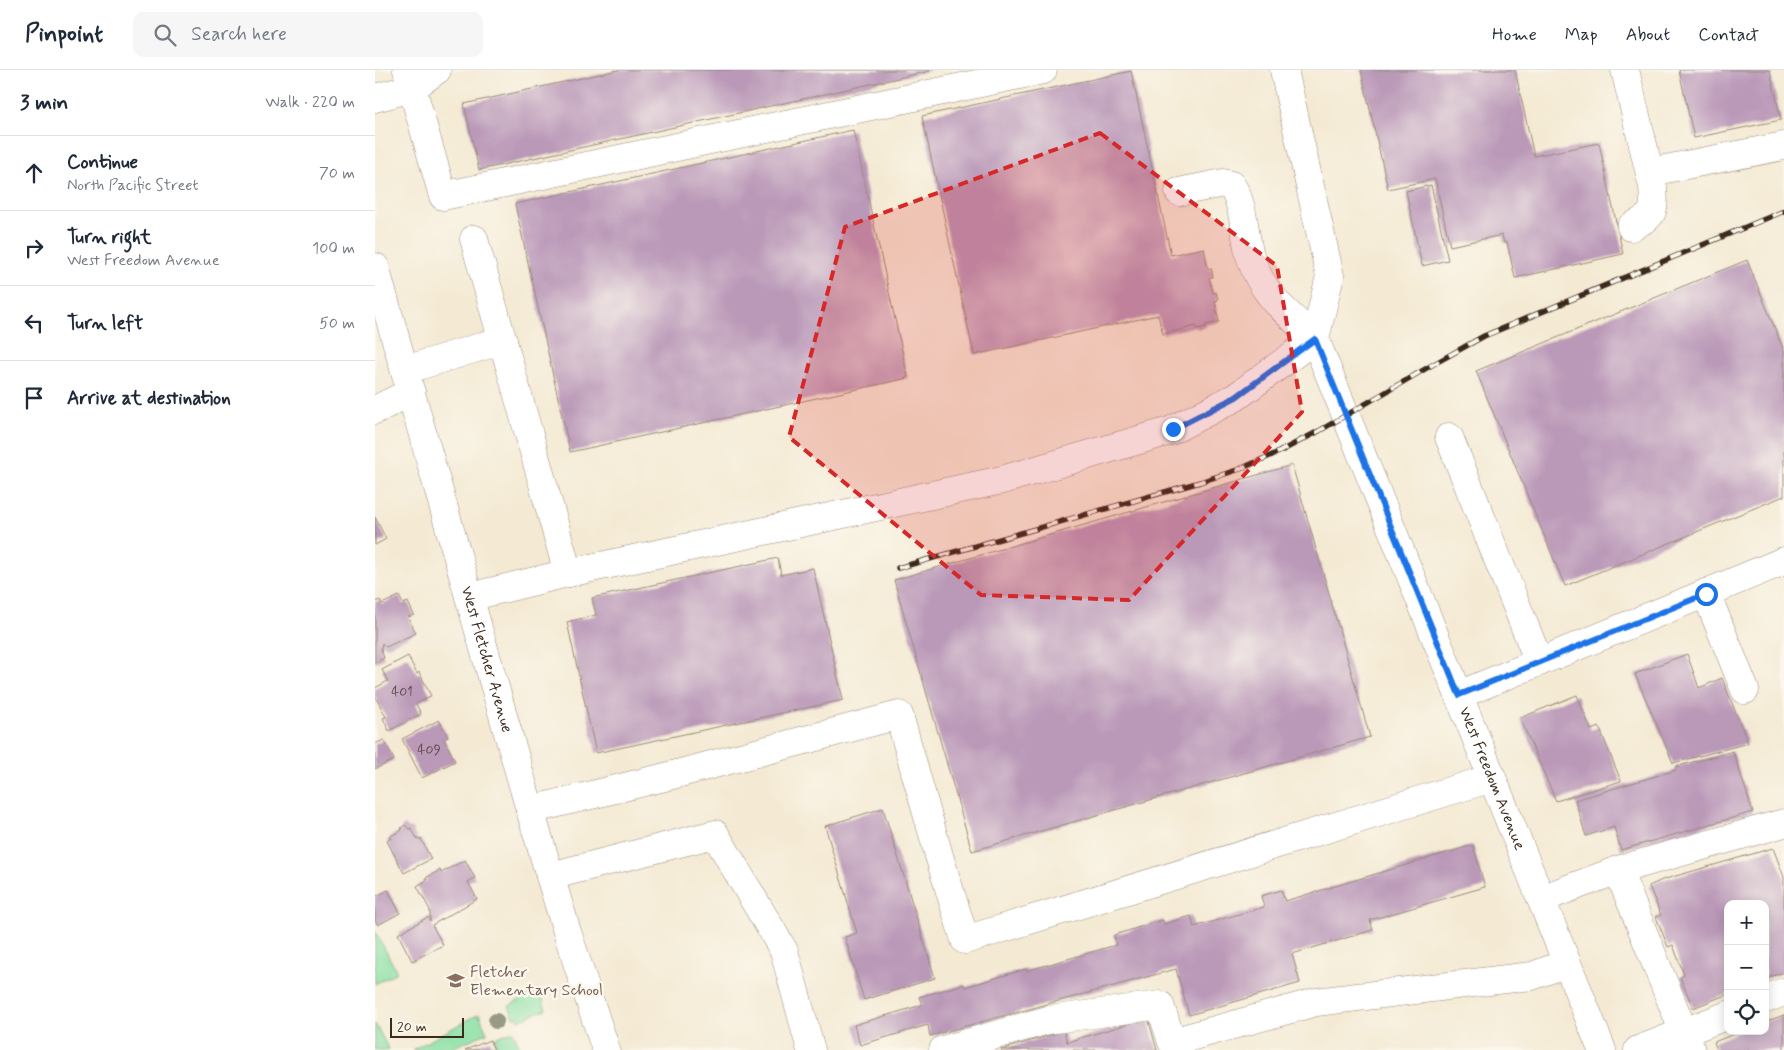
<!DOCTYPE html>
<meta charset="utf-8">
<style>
:root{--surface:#fff;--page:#f6f6f7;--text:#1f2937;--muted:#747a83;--line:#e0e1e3}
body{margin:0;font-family:Mynerve,sans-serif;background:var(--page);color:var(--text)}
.controls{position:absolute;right:15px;bottom:15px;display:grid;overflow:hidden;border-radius:10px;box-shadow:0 2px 12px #0003}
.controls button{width:45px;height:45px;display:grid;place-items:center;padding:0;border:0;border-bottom:1px solid var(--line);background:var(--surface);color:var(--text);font:25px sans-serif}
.scale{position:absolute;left:15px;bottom:12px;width:74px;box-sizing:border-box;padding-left:5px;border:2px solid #3b2a1e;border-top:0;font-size:14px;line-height:18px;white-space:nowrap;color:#3b2a1e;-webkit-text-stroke:4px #fbf7ec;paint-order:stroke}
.stop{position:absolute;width:15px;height:15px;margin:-11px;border:4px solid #1a73e8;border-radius:50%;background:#fff}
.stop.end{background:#1a73e8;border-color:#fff;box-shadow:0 1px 5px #0008}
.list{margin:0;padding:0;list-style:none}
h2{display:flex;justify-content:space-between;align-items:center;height:65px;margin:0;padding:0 20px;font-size:21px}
h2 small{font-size:16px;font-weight:400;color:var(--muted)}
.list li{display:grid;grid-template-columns:32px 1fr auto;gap:15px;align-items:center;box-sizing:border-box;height:75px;padding:0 20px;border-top:1px solid var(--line)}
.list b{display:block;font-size:19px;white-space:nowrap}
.list p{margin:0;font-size:16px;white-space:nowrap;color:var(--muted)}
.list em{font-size:16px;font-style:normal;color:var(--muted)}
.icon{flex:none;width:28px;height:28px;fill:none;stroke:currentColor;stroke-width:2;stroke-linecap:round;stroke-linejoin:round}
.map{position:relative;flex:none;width:1409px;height:980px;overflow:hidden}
header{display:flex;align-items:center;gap:30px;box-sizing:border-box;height:70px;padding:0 25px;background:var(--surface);border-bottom:1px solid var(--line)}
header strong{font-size:24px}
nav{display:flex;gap:28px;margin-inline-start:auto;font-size:18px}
.search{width:350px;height:45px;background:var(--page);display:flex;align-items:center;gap:12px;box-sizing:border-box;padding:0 18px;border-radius:10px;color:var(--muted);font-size:19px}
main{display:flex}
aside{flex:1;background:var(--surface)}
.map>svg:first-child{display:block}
.green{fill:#8ae0a4;stroke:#628561}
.building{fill:#ba98b8}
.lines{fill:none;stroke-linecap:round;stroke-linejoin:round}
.minor-casing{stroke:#988a79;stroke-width:29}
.minor{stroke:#fff;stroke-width:28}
.rail-casing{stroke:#3b2a1e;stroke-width:5.5}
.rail{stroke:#fbf7ec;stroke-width:4;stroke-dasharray:11;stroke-linecap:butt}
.tree{fill:#999a83}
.route{stroke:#1a73e8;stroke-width:6}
.marked{fill:#d62828;fill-opacity:0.2;stroke:#d62828;stroke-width:4;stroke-dasharray:10 6;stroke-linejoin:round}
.labels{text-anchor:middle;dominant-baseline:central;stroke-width:5;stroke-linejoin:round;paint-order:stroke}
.number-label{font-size:14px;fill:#5b4644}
.street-label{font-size:16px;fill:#3b2a1e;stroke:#fbf7ec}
.education-label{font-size:16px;fill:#785e54;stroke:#fbf7ec;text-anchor:start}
</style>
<header>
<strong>Pinpoint</strong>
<div class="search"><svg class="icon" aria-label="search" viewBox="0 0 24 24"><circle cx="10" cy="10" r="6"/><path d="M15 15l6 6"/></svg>Search here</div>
<nav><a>Home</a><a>Map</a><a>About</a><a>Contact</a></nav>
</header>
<main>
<aside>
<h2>3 min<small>Walk · 220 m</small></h2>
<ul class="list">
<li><svg class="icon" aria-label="ahead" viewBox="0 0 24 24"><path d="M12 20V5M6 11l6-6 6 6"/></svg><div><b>Continue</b><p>North Pacific Street</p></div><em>70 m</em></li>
<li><svg class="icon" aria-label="right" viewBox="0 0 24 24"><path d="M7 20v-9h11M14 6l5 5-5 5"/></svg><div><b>Turn right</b><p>West Freedom Avenue</p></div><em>100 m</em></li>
<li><svg class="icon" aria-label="left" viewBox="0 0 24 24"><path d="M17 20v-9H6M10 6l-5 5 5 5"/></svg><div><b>Turn left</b></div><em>50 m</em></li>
<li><svg class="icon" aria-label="arrive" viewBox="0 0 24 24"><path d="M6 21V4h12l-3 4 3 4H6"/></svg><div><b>Arrive at destination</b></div></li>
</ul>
</aside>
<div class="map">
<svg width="1409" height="980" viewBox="0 0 1409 980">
<rect width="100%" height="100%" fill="#fbf7ec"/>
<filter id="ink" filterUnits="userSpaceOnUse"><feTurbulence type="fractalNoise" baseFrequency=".02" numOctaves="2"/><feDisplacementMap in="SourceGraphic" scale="10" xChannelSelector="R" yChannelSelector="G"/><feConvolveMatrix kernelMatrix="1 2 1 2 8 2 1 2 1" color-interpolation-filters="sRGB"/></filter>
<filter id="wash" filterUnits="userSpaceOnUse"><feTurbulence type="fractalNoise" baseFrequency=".0096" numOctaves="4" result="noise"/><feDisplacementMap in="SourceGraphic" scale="20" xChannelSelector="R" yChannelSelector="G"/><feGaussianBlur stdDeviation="1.12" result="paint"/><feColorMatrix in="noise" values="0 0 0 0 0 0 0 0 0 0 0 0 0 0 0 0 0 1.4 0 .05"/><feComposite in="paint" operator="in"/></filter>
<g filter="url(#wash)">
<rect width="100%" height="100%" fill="#f4ead4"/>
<g class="green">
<polygon points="0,861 22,902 0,914"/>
<polygon points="164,919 171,939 144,950 142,947 139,948 134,936"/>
<polygon points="104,944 112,963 71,980 37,980"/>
<polygon points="0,954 2,957 14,980 0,980"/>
<polygon points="138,961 146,980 124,980 119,968"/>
</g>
<g id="blocks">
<g class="building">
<polygon points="243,0 555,0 555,1 104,100 89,34"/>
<polygon points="986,0 1140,0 1159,86 1224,73 1248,184 1140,208 1132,172 1129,173 1127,165 1075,176 1060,109 1013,119"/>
<polygon points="1304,0 1395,0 1406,50 1319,68"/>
<polygon points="756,1 796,185 829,178 833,199 836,198 838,207 834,207 838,223 841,222 843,230 840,231 844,252 831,255 831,257 822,259 821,256 788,264 783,245 599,285 547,46"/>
<polygon points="478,60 533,308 195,382 140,134"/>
<polygon points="1056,115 1073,190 1047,196 1031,121"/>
<polygon points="1372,190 1409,281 1409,426 1190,516 1101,301"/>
<polygon points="917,395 995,667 597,781 519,510"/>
<polygon points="0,447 11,469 0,475"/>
<polygon points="403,488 406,505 438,498 468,630 221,683 192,552 221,545 217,528"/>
<polygon points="24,526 28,534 33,532 39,545 33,547 41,563 11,577 7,573 6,579 9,588 0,593 0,532 5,530 7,534"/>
<polygon points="1312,584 1324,618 1347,608 1373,673 1298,693 1260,604"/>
<polygon points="33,586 42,604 44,602 56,626 41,634 46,644 14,661 8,648 11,647 0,626 0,618 13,611 7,600"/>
<polygon points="1202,625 1216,660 1224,657 1246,711 1181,731 1145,648"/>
<polygon points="64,650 73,667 69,669 80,691 47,708 27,669"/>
<polygon points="9,670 19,690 0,699 0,674"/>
<polygon points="1358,681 1378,742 1246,780 1239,757 1211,766 1200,730 1301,700 1300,697"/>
<polygon points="508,738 560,908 489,930 470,867 482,863 450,756"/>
<polygon points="30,755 34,759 36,758 43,770 46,769 56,789 29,803 12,771 16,768 14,767 27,760 26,758"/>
<polygon points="1098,775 1110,817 995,850 998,860 917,884 925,913 814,945 801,899 555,966 553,955 485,975 479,955 547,935 544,927 589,914 590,917 651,899 651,901 741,875 739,865 788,850 789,854 816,846 819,857 889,837 886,826 906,820 910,831"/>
<polygon points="1398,778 1409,807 1409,902 1390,909 1390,834 1353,834 1353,924 1318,938 1305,907 1309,905 1298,875 1293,877 1281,847 1286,845 1274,816 1287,810"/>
<polygon points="90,790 100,808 93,812 102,829 57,855 68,875 37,891 23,864 53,847 55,851 55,840 42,816 52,810 51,808 65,800 66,803"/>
<polygon points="13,820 25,843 3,855 0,850 0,827"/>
<polygon points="1409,945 1409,980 1342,980 1339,972 1367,961 1390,961 1390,952"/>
<polygon points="773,948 782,980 626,980 689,961 692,972"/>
<polygon points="115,970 119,980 90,980"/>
</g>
</g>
</g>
<g filter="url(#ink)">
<use href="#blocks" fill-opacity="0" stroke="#988a79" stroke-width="1"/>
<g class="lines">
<defs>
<g id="minor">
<polyline points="32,0 68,126 668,0"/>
<path d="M 1250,0 L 1278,117 C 1280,144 1279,145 1256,157"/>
<polyline points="0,28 37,18 62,0"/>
<polyline points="1275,102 1409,76"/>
<path id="s1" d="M 804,122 L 848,113 L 856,115 C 871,137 868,165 876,189 C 888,226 913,243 940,269 L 1227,980"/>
<polyline points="99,169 193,503"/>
<path id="s2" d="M 0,197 L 155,740 L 193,865 L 231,980"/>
<polyline points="30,300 128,270"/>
<polyline points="0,340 36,322"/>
<polyline points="1074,367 1164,592"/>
<polyline points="1331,523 1370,620"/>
<polyline points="94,527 193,503 627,410 795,361 861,327 940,269 955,206 909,0"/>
<polyline points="1084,625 1409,491"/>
<polyline points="155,740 298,705 524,645 565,789 590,870 1117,708"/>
<polyline points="1243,800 1409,753"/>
<polyline points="175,806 340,764 409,881 436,980"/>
<polyline points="1166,829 1243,800 1316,980"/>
<polyline points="1390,929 1409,922"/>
<polyline points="568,980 673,950 785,935 797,972 941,932 1157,906 1192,893"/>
<polyline points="1263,980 1353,945"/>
</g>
</defs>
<use href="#minor" class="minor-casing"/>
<use href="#minor" class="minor"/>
<defs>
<polyline id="rail" points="523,498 825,412 865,399 904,382 944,361 1057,295 1109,266 1409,141"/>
</defs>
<use href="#rail" class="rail-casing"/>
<use href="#rail" class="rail"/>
</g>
<circle class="tree" cx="121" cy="951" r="8"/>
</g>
<g class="lines" filter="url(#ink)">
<polyline class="route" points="798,359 861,327 940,269 1084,625 1331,524"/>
</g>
<path class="marked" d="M 725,63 L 902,196 L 927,342 L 754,530 L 606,525 L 414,367 L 470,157 Z"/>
<defs>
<symbol id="school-bare" viewBox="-9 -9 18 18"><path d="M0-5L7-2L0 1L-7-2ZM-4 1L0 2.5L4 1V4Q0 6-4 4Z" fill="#8d6e63" stroke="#fbf7ec" stroke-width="2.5" paint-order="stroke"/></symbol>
</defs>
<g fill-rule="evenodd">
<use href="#school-bare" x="68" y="898" width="25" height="25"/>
</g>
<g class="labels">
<g class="number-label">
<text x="27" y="622">401</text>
<text x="54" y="680">409</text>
</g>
<g class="street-label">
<text stroke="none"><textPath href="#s2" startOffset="408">West Fletcher Avenue</textPath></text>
<text stroke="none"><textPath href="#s1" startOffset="708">West Freedom Avenue</textPath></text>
</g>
<g class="education-label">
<text x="95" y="902">Fletcher<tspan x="95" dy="18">Elementary School</tspan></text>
</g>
</g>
</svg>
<div class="controls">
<button>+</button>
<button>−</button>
<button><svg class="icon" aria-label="locate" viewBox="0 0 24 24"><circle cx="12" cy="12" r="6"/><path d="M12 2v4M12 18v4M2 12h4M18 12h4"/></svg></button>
</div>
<div class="scale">20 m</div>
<div class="stop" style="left:1331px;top:524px"></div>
<div class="stop end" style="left:798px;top:359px"></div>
</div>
</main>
